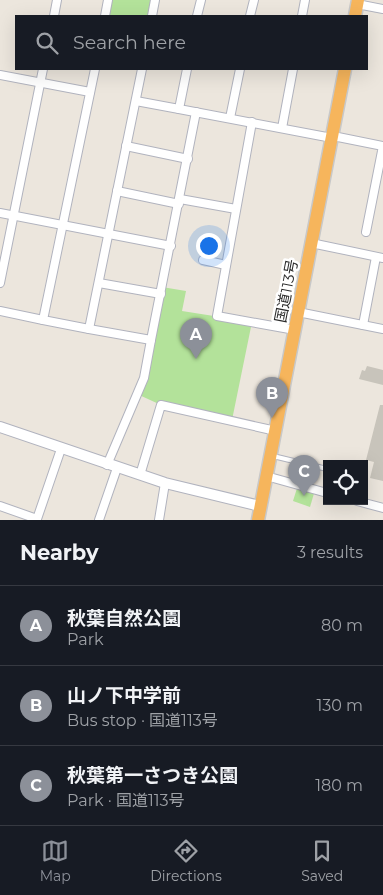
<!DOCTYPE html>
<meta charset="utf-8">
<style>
:root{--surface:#171b24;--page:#242831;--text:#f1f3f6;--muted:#9ea1a6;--line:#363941;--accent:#8c9099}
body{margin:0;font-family:Montserrat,"Noto Sans JP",sans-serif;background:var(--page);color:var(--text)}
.controls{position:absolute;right:15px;bottom:15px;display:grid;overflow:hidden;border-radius:0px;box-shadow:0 5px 20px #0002}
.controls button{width:45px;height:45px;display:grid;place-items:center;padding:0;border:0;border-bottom:1px solid var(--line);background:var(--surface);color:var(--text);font:25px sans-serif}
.you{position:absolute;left:208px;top:245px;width:18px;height:18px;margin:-12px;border:4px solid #fff;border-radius:50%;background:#1a73e8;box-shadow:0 0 0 8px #1a73e833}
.badge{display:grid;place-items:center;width:32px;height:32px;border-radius:50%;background:var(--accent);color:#fff;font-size:16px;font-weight:700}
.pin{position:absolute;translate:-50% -41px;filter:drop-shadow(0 1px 2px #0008)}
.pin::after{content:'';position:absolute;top:26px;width:18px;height:15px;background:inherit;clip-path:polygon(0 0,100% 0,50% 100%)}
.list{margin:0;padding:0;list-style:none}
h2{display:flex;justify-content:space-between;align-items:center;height:65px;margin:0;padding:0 20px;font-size:21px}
h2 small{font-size:16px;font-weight:400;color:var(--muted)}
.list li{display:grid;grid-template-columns:32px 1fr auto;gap:15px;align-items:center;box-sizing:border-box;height:80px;padding:0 20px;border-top:1px solid var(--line)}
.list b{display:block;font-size:19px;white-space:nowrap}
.list p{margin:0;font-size:16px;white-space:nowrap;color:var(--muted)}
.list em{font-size:16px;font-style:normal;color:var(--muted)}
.icon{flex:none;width:28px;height:28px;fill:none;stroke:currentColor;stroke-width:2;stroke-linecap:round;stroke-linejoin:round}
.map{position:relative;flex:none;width:383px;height:520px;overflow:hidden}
.search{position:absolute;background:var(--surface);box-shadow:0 5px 20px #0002;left:15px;right:15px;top:15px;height:55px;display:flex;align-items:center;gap:12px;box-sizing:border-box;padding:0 18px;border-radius:0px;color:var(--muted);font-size:19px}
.sheet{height:305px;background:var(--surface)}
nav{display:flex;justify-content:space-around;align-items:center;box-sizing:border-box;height:70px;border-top:1px solid var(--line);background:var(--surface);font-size:14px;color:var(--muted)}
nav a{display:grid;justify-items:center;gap:2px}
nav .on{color:var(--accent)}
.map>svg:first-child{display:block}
.green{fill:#b3e29a}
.building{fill:#c8c4bb}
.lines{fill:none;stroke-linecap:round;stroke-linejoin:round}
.service-casing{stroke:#b1b3be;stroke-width:6}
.minor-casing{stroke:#b1b3be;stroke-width:10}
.tertiary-casing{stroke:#b1b3be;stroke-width:12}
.trunk-casing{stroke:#c8c8c8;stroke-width:15}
.service{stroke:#fff;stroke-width:4}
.minor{stroke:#fff;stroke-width:8}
.tertiary{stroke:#fff;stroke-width:10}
.trunk{stroke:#f6b55c;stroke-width:12}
.labels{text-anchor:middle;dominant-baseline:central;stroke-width:5;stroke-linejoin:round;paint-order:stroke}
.street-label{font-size:15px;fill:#2b2b2b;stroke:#fff}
</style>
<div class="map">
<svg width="383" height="520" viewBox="0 0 383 520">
<rect width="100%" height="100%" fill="#ece6dd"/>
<g class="green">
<polygon points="108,0 155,0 152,16 105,16"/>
<polygon points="162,287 186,291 182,311 252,322 232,420 161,405 137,394"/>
<polygon points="298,485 315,490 310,507 293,501"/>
</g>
<g class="building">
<polygon points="367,366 383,370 383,385 359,379 362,370 365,371"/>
<polygon points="380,405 383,405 383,481 370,478 374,462 366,460"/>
</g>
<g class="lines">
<defs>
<polyline id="service" points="273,456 327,469"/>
<g id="minor">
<polyline points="357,4 383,9"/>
<polyline points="54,16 57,0"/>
<polyline points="105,16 108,0"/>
<polyline points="152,16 155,0"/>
<polyline points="197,16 201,0"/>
<polyline points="250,16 254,0"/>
<polyline points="302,16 305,0"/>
<polyline points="142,69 89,329 151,340 196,112"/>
<polyline points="187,69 179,109 332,138"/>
<polyline points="0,75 90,92"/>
<polyline points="136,101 179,109"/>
<polyline points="230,118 240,69"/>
<polyline points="252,122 217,316 295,330"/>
<polyline points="282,128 293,69"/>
<polyline points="333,136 383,146 366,232"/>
<polyline points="126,146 188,159"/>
<polyline points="117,191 179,204"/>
<polyline points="180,199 236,209"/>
<polyline points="0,213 171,246"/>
<polyline points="311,243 383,258"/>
<polyline points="203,260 226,265"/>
<polyline points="0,283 43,69"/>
<polyline points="99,283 161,294"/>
<polyline points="0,311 43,320"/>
<polyline points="298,312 383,329"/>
<polyline points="363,325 376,257"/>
<polyline points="89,329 43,320 95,69"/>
<polyline points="107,465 144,378 151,340"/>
<polyline points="140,475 161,405 276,431"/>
<polyline points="266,476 327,493"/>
<polyline points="357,501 383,508"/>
<polyline points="0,506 37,519 61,449"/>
<polyline points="99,520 117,468"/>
<polyline points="159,520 165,483"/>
</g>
<polyline id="tertiary" points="0,427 165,483 260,506"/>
<g id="trunk">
<polyline points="355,16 358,0"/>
<polyline points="258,520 345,69"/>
</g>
</defs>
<use href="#service" class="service-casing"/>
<use href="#minor" class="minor-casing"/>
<use href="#tertiary" class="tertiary-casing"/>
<use href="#trunk" class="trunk-casing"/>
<use href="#service" class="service"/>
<use href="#minor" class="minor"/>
<use href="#tertiary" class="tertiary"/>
<use href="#trunk" class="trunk"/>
</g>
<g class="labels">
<g class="street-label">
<text transform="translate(286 291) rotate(-79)">国道113号</text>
</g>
</g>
</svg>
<div class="controls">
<button><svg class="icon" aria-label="locate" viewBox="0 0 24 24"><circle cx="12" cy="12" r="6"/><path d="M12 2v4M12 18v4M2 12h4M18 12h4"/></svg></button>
</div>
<div class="you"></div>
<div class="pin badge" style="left:196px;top:359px">A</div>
<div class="pin badge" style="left:272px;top:418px">B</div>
<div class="pin badge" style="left:304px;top:496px">C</div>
<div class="search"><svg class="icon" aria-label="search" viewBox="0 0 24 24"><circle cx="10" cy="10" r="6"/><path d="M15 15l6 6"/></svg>Search here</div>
</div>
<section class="sheet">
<h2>Nearby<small>3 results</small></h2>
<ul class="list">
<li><span class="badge">A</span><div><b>秋葉自然公園</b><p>Park</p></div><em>80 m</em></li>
<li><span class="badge">B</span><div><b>山ノ下中学前</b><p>Bus stop · 国道113号</p></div><em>130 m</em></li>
<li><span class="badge">C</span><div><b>秋葉第一さつき公園</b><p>Park · 国道113号</p></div><em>180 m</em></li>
</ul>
</section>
<nav>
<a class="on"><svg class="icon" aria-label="map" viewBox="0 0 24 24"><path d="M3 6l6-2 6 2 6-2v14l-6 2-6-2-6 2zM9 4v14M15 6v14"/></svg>Map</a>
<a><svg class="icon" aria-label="directions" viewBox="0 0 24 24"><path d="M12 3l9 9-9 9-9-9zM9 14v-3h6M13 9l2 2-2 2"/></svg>Directions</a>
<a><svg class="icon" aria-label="saved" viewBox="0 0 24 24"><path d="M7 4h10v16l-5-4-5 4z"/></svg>Saved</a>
</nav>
